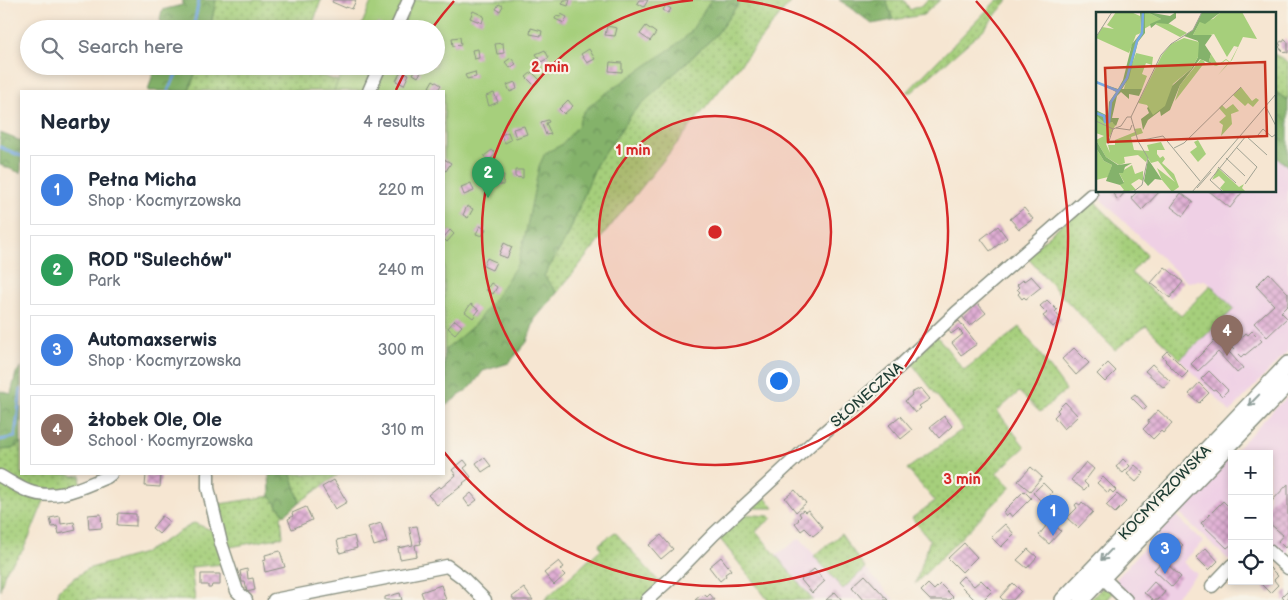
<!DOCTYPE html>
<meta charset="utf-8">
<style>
:root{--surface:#fff;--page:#f6f6f7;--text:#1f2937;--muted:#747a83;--line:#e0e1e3;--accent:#0f766e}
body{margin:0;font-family:"Balsamiq Sans",sans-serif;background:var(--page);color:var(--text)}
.controls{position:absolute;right:15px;bottom:15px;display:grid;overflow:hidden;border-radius:0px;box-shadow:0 2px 8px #0003}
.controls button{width:45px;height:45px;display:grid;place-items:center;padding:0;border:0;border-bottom:1px solid var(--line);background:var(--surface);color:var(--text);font:25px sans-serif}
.you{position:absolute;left:778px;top:380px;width:18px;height:18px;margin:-12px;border:4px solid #fff;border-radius:50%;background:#1a73e8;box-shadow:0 0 0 8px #1a73e833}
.badge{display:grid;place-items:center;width:32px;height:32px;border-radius:50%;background:var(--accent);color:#fff;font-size:16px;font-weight:700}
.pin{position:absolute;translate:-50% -41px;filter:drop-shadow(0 1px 2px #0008)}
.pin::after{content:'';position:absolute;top:26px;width:18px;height:15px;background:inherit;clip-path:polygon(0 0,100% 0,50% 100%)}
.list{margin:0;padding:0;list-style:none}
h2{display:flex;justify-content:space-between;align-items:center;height:65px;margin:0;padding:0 20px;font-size:21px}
h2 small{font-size:16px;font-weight:400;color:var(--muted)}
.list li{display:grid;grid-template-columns:32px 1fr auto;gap:15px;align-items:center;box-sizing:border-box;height:70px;margin:0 10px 10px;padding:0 10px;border:1px solid var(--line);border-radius:0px}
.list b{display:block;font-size:19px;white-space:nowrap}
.list p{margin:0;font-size:16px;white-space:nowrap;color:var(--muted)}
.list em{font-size:16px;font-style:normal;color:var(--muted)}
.icon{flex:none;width:28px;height:28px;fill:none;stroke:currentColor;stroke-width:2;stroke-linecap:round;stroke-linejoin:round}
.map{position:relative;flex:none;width:1288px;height:600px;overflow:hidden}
.search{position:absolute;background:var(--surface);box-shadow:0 2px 8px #0003;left:20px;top:20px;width:425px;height:55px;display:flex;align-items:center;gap:12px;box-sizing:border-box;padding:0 18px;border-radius:28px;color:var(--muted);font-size:19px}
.panel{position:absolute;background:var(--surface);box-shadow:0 2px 8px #0003;left:20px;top:90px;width:425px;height:385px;border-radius:0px}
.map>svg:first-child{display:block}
.built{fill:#efd0e5}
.grass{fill:url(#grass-dots);stroke:#628658}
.forest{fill:url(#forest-crowns);stroke:#527850}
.green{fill:#a6cf7b;stroke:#628658}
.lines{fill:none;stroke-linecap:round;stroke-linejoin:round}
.stream{stroke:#78a9e3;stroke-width:3}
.building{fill:url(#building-cross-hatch)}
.minor-casing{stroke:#8a9283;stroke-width:15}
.major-casing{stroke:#8a9283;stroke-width:18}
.minor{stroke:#fff;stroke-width:12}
.major{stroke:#fff;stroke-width:15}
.oneway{stroke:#8f9e9a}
.ring{fill:none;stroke:#d62828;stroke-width:2.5}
.labels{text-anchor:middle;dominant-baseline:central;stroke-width:4.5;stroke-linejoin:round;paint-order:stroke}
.street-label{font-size:15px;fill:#1f3d34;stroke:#f7f3e8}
.inset-river{fill:none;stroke:#78a9e3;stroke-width:2.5}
.inset-road{fill:none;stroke:#a0a293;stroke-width:1}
.view{fill:#c8321e;fill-opacity:0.15;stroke:#c8321e;stroke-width:2.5}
.inset-edge{fill:none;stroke:#1f3d34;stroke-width:2.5}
.centre{fill:#d62828;stroke:#f7f3e8;stroke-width:2.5}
.ring-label{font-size:15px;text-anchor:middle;font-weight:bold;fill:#d62828;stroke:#f7f3e8;stroke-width:4.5;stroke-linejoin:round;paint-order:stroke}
</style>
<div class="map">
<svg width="1288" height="600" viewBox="0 0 1288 600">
<defs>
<pattern id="grass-dots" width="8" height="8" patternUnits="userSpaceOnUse" patternTransform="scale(1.25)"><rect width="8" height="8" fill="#a6cf7b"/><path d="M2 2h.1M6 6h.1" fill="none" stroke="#87a966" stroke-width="1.8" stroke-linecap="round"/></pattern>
<pattern id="forest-crowns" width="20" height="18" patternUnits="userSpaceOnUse" patternTransform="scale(1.25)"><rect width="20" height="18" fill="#84b26b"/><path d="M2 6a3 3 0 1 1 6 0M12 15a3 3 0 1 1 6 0" fill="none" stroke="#6b9259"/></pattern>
<pattern id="building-cross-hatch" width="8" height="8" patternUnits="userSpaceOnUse" patternTransform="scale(1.25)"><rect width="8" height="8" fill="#e0aed4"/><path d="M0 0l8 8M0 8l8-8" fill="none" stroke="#b58fad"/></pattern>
</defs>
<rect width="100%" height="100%" fill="#f7f3e8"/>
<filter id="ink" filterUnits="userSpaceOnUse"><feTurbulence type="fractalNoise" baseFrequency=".02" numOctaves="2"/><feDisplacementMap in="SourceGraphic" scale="10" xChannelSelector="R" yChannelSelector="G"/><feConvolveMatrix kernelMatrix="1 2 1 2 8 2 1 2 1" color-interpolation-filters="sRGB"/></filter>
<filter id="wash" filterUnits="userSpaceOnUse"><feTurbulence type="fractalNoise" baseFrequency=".0096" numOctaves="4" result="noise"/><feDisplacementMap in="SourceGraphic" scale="20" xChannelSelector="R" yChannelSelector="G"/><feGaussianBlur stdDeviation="1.12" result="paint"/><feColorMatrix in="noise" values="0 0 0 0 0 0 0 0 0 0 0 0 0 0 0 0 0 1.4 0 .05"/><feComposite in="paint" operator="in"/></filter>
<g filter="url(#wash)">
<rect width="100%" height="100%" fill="#f6e6d2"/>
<g class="built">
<polygon points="1274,156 1288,166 1288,351 1230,412 1180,359 1234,309 1206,280 1187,282 1095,194 1097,191 1274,191"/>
<polygon points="1288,397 1288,558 1286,559 1269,542 1269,454 1232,454 1278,405"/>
<polygon points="1232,454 1232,563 1178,512"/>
<polygon points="1174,514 1203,542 1183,562 1197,574 1172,600 1129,600 1112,584"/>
<polygon points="800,538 843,589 865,568 894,600 813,600 776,555"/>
</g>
<g class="grass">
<polygon points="216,0 321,0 311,29 210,29"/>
<polygon points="741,0 792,0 557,293 544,276 568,235 596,165 634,111 716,35"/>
<polygon points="886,0 904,0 910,10 922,5 928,0 940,0 923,15 893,20"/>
<polygon points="997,0 1008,0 983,30 912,92 907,92"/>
<polygon points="1274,54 1288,62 1288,100 1274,91"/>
<polygon points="198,66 298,66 297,68 338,81 334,91 187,91 190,88"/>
<polygon points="1091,198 1147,255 1131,273 1181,316 1211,285 1234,309 1180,359 1146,326 1115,350 1059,293 1026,256"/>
<polygon points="1020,327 1066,390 1040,412 1019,392 997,411 1025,447 996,473 1011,487 915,584 930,540 912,518 935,501 907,469 963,429 909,360 936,335 964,370"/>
<polygon points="21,443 21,474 71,474 72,476 81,475 80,485 50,493 0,475 0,450 12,449"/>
<polygon points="291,474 339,474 300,502"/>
<polygon points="0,479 48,498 43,503 30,535 23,550 5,572 0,590"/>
<polygon points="761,493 774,508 745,508"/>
<polygon points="270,496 284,514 281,516 283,537 225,548 214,505"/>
<polygon points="740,514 770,516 772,518 756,531 813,600 768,600 717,535"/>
<polygon points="194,523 216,532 224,564 191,567 195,600 58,600 58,590 87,569 144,553"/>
<polygon points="615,532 661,584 644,600 544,600 601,549 599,544"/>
<polygon points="841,534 865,568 843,589 814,556"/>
<polygon points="1102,588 1110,590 1113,593 1107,600 1090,600"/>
</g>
<g class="forest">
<polygon points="183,0 216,0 210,29 166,29 160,20 162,10 182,5"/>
<polygon points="711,0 741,0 716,35 634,111 596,165 568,235 544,276 557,293 535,319 527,342 509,363 483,371 472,386 444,407 444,351 475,324 518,263 526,231 539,166 545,153 561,145 578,126 581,116 586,109 599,98 673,47 689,34"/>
<polygon points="839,0 886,0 893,20 872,24 850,7"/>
<polygon points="159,66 198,66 190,88 187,91 148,91 154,70"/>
<polygon points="1274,91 1288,100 1288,166 1274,156"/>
<polygon points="0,133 21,141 21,173 0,165"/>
<polygon points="21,367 21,443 12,449 0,450 0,391 11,394 16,373"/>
<polygon points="269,474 291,474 300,502 285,515 270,496"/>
</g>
<g class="green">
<polygon points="372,0 404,0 390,29 360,29"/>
<polygon points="414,0 711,0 689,34 673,47 599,98 586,109 581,116 578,126 561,145 545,153 539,166 526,231 518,263 497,295 475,324 444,351 444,91 372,91 384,66 436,66 436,29 401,29"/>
<polygon points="344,66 365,66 370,68 372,74 364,91 334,91"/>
</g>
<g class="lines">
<g class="stream">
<polyline points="193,29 199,0"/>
<polyline points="168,91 180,66"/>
<polyline points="0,147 21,156"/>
<polyline points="0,440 15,437 21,389"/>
</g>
</g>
<g id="blocks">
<g class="building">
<polygon points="333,0 356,0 352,9 346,7 346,8 332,2"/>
<polygon points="564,0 570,0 568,6 562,4"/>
<polygon points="639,0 648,0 644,7 637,3"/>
<polygon points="499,4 503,6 500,11 496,9"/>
<polygon points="666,5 671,9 668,13 663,10"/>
<polygon points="473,11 484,16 482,23 470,18"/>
<polygon points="561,14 567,17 564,23 555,19 556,16 560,17"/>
<polygon points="377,23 388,29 374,29"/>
<polygon points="607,26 617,28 615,36 605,35"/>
<polygon points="646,26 656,33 650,41 640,34"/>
<polygon points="531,28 542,31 541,36 530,34"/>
<polygon points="460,37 461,45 453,46 452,38"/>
<polygon points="1285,39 1288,42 1288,53 1286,52 1285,53 1279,47 1281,45 1279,44 1281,41 1283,42"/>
<polygon points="503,43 504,53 497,54 495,44"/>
<polygon points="478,49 479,58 474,59 472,50"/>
<polygon points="589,49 595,59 587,63 581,54"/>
<polygon points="545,50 549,58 541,62 536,54"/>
<polygon points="511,58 516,64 510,68 505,62"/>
<polygon points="610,62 622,63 622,72 609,71"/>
<polygon points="314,66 337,66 335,75"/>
<polygon points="416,69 421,72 418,77 413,74"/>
<polygon points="401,71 409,74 404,85 396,81"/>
<polygon points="475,72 476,77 467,79 465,75"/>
<polygon points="532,72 540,80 534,85 526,77"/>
<polygon points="433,80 441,85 437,91 429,87"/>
<polygon points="515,82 517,89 510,92 507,85"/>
<polygon points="494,93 498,102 489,106 486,96"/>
<polygon points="568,100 573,106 564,114 559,109"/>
<polygon points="548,120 549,122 546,123 551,134 546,135 541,122"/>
<polygon points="524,126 527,134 516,138 513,129"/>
<polygon points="508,132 511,140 505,143 501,135"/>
<polygon points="492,150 496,154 488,161 484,156"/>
<polygon points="444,159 451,163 446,171 444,170"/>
<polygon points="515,170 523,170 523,178 515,177"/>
<polygon points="494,174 504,175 503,185 493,185"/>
<polygon points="471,183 474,191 464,195 461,187"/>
<polygon points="1115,191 1126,191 1118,200 1113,194"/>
<polygon points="1138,191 1160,191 1142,210 1131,198"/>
<polygon points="1209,191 1243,191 1230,208"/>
<polygon points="1181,193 1193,202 1183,216 1171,207"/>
<polygon points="467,206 473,209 468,218 463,215"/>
<polygon points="1024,208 1033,219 1019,229 1010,219"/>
<polygon points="480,226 486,229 482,236 476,234"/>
<polygon points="998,226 1007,238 990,251 981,239"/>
<polygon points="450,230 454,234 447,242 444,239 444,237"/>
<polygon points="504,243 512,247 507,258 499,255"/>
<polygon points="487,258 496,262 492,270 483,266"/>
<polygon points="1165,267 1183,282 1170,298 1151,283"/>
<polygon points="1269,273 1288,293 1288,305 1281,312 1287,318 1267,337 1254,323 1274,305 1256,286"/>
<polygon points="1031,276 1041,287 1026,299 1024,297 1022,299 1018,294 1020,292 1017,289 1019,287 1017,285 1023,280 1024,281"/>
<polygon points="491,283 497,287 493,294 486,290"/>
<polygon points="1047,300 1057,310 1055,312 1061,319 1053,327 1043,316 1047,313 1040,306"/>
<polygon points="977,303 986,313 970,326 962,316"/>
<polygon points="471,304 479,310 473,318 465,312"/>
<polygon points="455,320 462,326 455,334 448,328"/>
<polygon points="959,321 977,344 961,355 952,343 963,334 958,329 951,334 948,329"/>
<polygon points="1252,331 1262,341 1245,355 1244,354 1241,357 1231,347 1246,333 1248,335"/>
<polygon points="1217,338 1243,368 1237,373 1218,352 1198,371 1191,364"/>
<polygon points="1074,348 1089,363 1076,375 1062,359"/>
<polygon points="1167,351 1188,372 1182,378 1165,361 1166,360 1162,356"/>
<polygon points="1108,363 1116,371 1105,382 1097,374"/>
<polygon points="1152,364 1170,381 1164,388 1145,371"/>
<polygon points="1209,371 1228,390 1222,396 1215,389 1213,390 1201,379"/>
<polygon points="1199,383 1209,393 1199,403 1189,394"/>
<polygon points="921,388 930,399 919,406 921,408 915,413 905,401 912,395 911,393"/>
<polygon points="1135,394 1147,407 1144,410 1131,397"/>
<polygon points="1065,402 1078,416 1064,429 1054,417 1059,412 1057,410"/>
<polygon points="1158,410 1172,423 1163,433 1161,431 1153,439 1143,429 1149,423 1148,421"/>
<polygon points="900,416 912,430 901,439 889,425"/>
<polygon points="944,416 952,426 939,438 930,427"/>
<polygon points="484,457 491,466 482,472 476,463"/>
<polygon points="1123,459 1130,466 1123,473 1116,467"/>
<polygon points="464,460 468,465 464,468 471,477 463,483 464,484 437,505 428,495 439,486 441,488 456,475 452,470"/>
<polygon points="1086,462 1094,469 1084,482 1088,486 1084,490 1071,480"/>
<polygon points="1135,465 1144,473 1136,482 1127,474"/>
<polygon points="1031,467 1042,477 1030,491 1018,481"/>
<polygon points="153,474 161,474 160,487 145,486 146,475 153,476"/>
<polygon points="1103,477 1116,490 1113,493 1110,490 1108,493 1097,483"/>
<polygon points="334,480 347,502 335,509 322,487"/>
<polygon points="1043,483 1052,492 1042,502 1033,493"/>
<polygon points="1288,484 1288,544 1285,548 1278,541 1283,535 1269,523 1269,504"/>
<polygon points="795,490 806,503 796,512 785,498"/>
<polygon points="1024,491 1031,498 1012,517 1009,513 1006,516 1003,512"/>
<polygon points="471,493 477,500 469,506 464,499"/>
<polygon points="1117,494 1126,502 1115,513 1106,505"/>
<polygon points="1223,501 1232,510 1232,544 1227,548 1201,523"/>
<polygon points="1082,502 1093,512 1078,528 1067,518 1077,508 1075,505 1077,503 1080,505"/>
<polygon points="306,507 312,520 292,529 288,519 293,516 292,513"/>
<polygon points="803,510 805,512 808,510 823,528 813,536 805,528 801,531 795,523 799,520 798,519 801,516 799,513"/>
<polygon points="118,513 136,514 136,526 117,525"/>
<polygon points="101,514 102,528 89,529 88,515"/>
<polygon points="60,516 61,524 74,522 76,530 59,534 57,526 52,527 50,518"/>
<polygon points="162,516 170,522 159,534 152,528"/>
<polygon points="1050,521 1061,531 1049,544 1039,535"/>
<polygon points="381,523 387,542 374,546 368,527"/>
<polygon points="1005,524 1014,534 1001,547 991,537"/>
<polygon points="417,526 421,544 415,545 417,556 400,559 398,548 413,545 409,527"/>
<polygon points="661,535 673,549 661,559 649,545"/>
<polygon points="1168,535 1174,541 1176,539 1183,545 1175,554 1162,542"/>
<polygon points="354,536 357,548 340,553 337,540"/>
<polygon points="964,543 977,557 962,572 948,558"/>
<polygon points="1206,548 1218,561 1209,570 1196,557"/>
<polygon points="1028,549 1037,557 1027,568 1017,560"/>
<polygon points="280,551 285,567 265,572 263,561 266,560 265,555"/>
<polygon points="721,557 731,570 725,574 726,576 720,581 709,567"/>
<polygon points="1163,560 1181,577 1172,587 1154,570"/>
<polygon points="559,561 564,567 560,570 565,575 554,585 544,573"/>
<polygon points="1269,567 1278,576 1274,580 1278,585 1270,593 1258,581 1269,581"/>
<polygon points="247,569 248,579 253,578 255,590 247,592 245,582 242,582 240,571"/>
<polygon points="814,569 825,581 812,593 801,580"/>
<polygon points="201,574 220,574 220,585 212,585 211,588 208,588 208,585 201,585"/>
<polygon points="865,575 888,600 863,600 852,587"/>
<polygon points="963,576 974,586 981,580 992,591 983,600 975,600 957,582"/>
<polygon points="1154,582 1165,592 1158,600 1151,600 1153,599 1144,593"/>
<polygon points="1013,583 1021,591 1013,600 1003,600 1000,597"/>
<polygon points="928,584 934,590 940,584 953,597 950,600 930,600 921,591"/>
<polygon points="441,585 446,600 424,600 421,592"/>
<polygon points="524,588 533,600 514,600 512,597"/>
<polygon points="1288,590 1288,600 1282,600 1284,598 1282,596"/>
<polygon points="835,592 842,600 826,600"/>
<polygon points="400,593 402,600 385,600 385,597"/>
<polygon points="710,594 715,600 695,600 701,595 702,596 705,595 707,597"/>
</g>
</g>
</g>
<g filter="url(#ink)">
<use href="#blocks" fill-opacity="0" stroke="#8a9283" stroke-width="1"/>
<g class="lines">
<defs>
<g id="minor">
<polyline points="396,29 409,0"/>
<polyline points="369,91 380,66"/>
<polyline points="208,474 208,488 221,543 237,591 246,600"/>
<path d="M 0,476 C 9,481 18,487 28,491 C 56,502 82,487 107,477 L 111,474"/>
<polyline points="1269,551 1288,568"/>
<polyline points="1102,577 1126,600"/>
<polyline points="1212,586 1232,565"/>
<polyline points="274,600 447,566 462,577 485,600"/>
<polyline points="647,600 671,578 714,534 813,442 901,365 956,313 1091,195"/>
</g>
<g id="major">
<polyline points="1063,600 1288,364"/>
<polyline points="1081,600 1288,384"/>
</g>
</defs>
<use href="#minor" class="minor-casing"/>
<use href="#major" class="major-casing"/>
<use href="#minor" class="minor"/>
<use href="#major" class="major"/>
</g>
<defs><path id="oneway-shaft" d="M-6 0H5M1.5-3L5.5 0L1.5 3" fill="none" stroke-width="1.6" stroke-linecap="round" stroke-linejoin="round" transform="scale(1.25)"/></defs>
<g class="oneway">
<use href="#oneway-shaft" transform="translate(1254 400) rotate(134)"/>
<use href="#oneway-shaft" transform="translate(1106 555) rotate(134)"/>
</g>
</g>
<circle cx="715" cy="232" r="116" fill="#d62828" fill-opacity=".12"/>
<g class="ring">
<circle cx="715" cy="232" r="116"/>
<path d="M737 0A233 233 0 1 1 693 0"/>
<path d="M396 90A349 349 0 0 1 407 68M433 27A349 349 0 0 1 454 1M976 1A349 349 0 1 1 444 452"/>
</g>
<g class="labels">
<g class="street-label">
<text transform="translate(867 395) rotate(-41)">SŁONECZNA</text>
<text transform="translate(1165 493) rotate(-46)">KOCMYRZOWSKA</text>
</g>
</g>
<g transform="translate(1096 12)">
<rect width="180" height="180" fill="#f6e6d2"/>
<path d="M 20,0 L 35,0 L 44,4 L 45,21 L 40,23 L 33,41 L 0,26 L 6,15 L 18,17 L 11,13 ZM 49,0 L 51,0 L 65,7 L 48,17 ZM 125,0 L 146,0 L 161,27 L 147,25 L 136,48 L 122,63 L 133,50 L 130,48 L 123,53 L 120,54 L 113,49 L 115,42 L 122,53 L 130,47 L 134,50 L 142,35 L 138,34 L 131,45 L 118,22 L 108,25 L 97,23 L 104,10 L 117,7 ZM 61,11 L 72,11 L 91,21 L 84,25 L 59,12 ZM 40,41 L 57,45 L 56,53 L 50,51 L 46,62 L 51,64 L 46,77 L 27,79 ZM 105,47 L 109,50 L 79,89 L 84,73 ZM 145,75 L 156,89 L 160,86 L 163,88 L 157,95 L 152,91 L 149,94 L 137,83 ZM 137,92 L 143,99 L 135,102 L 136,112 L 125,124 L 127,113 L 123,110 L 130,104 L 123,96 L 126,93 L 130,97 ZM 0,103 L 20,112 L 10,132 L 14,141 L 12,133 L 19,133 L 19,128 L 39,120 L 38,117 L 45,116 L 47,121 L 35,125 L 38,138 L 53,139 L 51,133 L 65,130 L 69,138 L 61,138 L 61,142 L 64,146 L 67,144 L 69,147 L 66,151 L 78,162 L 83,175 L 76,180 L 66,168 L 61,156 L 79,170 L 62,149 L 55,151 L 52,146 L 50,150 L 42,143 L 28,145 L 29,151 L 23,153 L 10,145 L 0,128 L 8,124 L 0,121 ZM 102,128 L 110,142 L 102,150 L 94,140 L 101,135 L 98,130 ZM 0,136 L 8,149 L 16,153 L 12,165 L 0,168 ZM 36,153 L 39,162 L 47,159 L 47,169 L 43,167 L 35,172 L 40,178 L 25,180 L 28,178 L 24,173 L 28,170 L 23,161 ZM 122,156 L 143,175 L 148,172 L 146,176 L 150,180 L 128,180 L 124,176 L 129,170 L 123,164 L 116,168 Z" fill="#a6cf7b"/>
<path d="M 49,0 L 49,21 L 42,30 L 33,66 L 26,77 L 46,77 L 43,84 L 33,82 L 33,87 L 25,80 L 21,84 L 16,106 L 23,106 L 20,114 L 16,110 L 9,111 L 0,103 L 0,98 L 12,104 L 13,90 L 20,80 L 7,72 L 22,77 L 27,68 L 36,32 L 45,21 L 44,1 ZM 51,0 L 74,4 L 80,0 L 80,6 L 72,12 L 61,11 L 55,16 L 54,12 L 65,7 ZM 106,0 L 125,0 L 109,12 L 104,10 L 97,23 L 116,23 L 109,33 L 115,42 L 113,49 L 120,54 L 104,47 L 84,73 L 74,98 L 65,104 L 64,99 L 52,108 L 47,118 L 45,107 L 53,101 L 51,96 L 95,57 L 102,45 L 102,29 L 88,24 L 97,18 ZM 0,128 L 10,145 L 22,153 L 36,151 L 29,155 L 27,161 L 23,161 L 28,171 L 24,173 L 10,169 L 16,153 L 8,149 L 0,136 ZM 52,147 L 66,168 L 59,167 L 52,174 L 48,169 Z" fill="#84b26b"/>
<path d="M 88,26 L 103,30 L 102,45 L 95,57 L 77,72 L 69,94 L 57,103 L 51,93 L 42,91 L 66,43 L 75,32 Z" fill="#a6cf7b"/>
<path class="inset-river" d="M 0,70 L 22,79M 0,101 L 8,104 L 9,110 L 13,110 L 15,90 L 31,66 L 41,29 L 46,21 L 47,0"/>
<path class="inset-road" d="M 0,25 L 16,0M 171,97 L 180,114M 35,105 L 65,43 L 75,32 L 97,18 L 106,0M 0,109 L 17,117 L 25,114 L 31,105 L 35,105 L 42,129 L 67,124 L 104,169M 20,116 L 34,118 L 36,113M 162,123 L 167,117 L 176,125 L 180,122M 150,124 L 171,143M 12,132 L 17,117M 140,135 L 161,155 L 149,172M 78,136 L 88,131 L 145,75M 130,146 L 149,164M 122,155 L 140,171M 114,168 L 150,124M 114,168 L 127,180M 101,176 L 115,160M 37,180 L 46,173 L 52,146 L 42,129M 96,180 L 180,82"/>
<path class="view" d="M 169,50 L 171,124 L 12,130 L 9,56 Z"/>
<rect width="180" height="180" class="inset-edge"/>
</g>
<circle cx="715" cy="232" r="8" class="centre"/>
<g class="ring-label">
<text x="550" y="72">2 min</text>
<text x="633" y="155">1 min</text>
<text x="962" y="484">3 min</text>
</g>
</svg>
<div class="controls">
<button>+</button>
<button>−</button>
<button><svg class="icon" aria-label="locate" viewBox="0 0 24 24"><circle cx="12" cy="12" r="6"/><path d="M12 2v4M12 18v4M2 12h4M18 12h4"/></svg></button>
</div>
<div class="you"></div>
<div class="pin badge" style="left:1053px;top:536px;background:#3f7fe0">1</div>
<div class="pin badge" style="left:488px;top:198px;background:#2e9e5b">2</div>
<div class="pin badge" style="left:1165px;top:574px;background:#3f7fe0">3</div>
<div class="pin badge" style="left:1227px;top:356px;background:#8d6e63">4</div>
<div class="search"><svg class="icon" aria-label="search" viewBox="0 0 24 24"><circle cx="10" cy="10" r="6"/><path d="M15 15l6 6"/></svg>Search here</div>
<section class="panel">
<h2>Nearby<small>4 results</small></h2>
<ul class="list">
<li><span class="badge" style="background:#3f7fe0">1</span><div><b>Pełna Micha</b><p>Shop · Kocmyrzowska</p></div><em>220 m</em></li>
<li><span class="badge" style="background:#2e9e5b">2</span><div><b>ROD &quot;Sulechów&quot;</b><p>Park</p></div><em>240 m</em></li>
<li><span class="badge" style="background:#3f7fe0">3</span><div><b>Automaxserwis</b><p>Shop · Kocmyrzowska</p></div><em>300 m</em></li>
<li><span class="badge" style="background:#8d6e63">4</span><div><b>żłobek Ole, Ole</b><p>School · Kocmyrzowska</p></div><em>310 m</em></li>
</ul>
</section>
</div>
